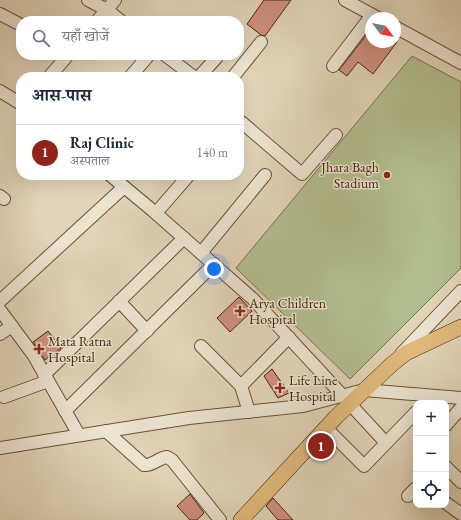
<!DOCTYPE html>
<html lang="hi">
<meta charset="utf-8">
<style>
:root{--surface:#fff;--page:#f6f6f7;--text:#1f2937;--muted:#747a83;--line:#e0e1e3;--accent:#8f2418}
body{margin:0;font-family:"EB Garamond","Noto Serif Devanagari",serif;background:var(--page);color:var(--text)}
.controls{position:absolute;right:12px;bottom:12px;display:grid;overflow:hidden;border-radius:8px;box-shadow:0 4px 16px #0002}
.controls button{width:36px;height:36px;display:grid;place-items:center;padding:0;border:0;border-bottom:1px solid var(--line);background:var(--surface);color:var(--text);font:20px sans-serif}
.compass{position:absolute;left:365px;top:12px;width:36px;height:36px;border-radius:50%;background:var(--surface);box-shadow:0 4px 16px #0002;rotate:122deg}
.you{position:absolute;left:214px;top:269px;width:14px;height:14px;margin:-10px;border:3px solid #fff;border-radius:50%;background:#1a73e8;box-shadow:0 0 0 6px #1a73e833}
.badge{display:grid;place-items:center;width:26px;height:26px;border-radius:50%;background:var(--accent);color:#fff;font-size:13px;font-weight:700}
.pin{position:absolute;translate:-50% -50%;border:2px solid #fff;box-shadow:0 1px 4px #0006}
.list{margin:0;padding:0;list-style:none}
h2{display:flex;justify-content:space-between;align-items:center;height:52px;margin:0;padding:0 16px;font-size:17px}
h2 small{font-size:13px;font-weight:400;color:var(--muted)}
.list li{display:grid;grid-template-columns:26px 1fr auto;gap:12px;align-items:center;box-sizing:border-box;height:56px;padding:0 16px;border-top:1px solid var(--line)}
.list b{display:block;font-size:15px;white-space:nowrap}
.list p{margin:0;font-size:13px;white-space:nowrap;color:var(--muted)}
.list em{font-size:13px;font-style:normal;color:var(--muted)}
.icon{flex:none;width:22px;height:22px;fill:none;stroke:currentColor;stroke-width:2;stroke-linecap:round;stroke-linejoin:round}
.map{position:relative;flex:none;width:461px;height:520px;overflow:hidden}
.search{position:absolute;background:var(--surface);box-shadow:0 4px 16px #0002;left:16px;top:16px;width:228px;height:44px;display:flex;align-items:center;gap:10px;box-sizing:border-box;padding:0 14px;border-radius:16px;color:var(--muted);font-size:15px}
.panel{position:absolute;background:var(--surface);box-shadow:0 4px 16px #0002;left:16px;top:72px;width:228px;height:108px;border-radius:16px}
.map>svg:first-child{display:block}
.green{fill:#b2bd8f;stroke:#7a724c}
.building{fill:#cf8f7f;stroke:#42260a}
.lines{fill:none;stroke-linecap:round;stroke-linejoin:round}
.minor-casing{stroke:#6a5236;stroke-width:14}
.major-casing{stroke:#42260a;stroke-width:16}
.minor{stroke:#ece3d1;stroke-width:12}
.major{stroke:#e1ba7c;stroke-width:15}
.poi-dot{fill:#8f2418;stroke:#ece3d1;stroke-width:1.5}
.labels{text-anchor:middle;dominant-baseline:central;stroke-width:3;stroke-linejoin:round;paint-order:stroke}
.poi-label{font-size:14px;fill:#42260a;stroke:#ece3d1;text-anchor:start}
</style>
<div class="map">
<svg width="461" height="520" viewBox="0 0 461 520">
<rect width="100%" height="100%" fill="#e2d4b8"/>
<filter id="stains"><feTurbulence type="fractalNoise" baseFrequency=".005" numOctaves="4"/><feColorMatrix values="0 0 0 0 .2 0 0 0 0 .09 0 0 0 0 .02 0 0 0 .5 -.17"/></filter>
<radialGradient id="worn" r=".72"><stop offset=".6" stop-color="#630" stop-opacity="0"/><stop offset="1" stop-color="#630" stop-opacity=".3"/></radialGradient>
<polygon class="green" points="412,56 461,82 461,268 350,379 236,268"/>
<g class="building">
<polygon points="264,0 291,0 265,36 261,35 247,24"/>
<polygon points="371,29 371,42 397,42 373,74 358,62 347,76 339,70"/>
<polygon points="239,297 252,311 230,332 217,318"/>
<polygon points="48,331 61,348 45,360 33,342"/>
<polygon points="272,369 289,393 278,398 264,376"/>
<polygon points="327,440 330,445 320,453 318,450"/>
<polygon points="190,494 204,513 197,520 190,520 177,506"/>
<polygon points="273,498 293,520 278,520 266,506"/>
</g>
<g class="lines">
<defs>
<g id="minor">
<polyline points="88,0 107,10 121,21"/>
<polyline points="345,0 378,18"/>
<polyline points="0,14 21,25"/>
<polyline points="97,21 115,0"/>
<polyline points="395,27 461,63"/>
<polyline points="165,55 194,77"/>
<polyline points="333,66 372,15"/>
<polyline points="49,77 68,55"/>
<polyline points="130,77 149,55"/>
<polyline points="199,77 217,57"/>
<polyline points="233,77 261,42"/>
<polyline points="0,91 21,104"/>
<polyline points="239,120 302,174 336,135"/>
<polyline points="110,175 152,210 253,299 343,396"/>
<polyline points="0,196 4,199"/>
<polyline points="156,213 189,175"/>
<polyline points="201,253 265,175"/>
<polyline points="0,301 124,187"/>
<polyline points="119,301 147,331"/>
<polyline points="0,310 34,356 79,435"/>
<polyline points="0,334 12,326"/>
<polyline points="201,346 241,386 249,412"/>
<polyline points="401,354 461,291"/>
<polyline points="44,375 184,238"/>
<polyline points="241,386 289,337"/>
<polyline points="4,397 48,381"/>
<polyline points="350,404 386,443"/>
<polyline points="65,411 214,264"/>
<polyline points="446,425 461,408"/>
<polyline points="326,428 364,466 416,412"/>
<path d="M 106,431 L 144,465 C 153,466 158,458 167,457 L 172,460 L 220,520"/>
<polyline points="0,448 189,418 303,406 364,390 461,398"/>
<polyline points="446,467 461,482"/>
<polyline points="408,496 416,488"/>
<polyline points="446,503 461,514"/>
</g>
<polyline id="major" points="241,520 336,417 392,364 406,353 461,327"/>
</defs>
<use href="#minor" class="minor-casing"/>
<use href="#major" class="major-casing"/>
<use href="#minor" class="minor"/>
<use href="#major" class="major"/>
</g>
<g class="poi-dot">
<circle cx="387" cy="175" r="4"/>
<path d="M238 305h4v4h4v4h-4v4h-4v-4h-4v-4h4z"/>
<path d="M37 343h4v4h4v4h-4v4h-4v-4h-4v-4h4z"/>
<path d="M278 382h4v4h4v4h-4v4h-4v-4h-4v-4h4z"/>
</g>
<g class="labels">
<g class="poi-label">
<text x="379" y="167" text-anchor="end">Jhara Bagh<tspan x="379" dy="16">Stadium</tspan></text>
<text x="249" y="303">Arya Children<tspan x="249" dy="16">Hospital</tspan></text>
<text x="48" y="341">Mata Ratna<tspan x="48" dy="16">Hospital</tspan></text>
<text x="289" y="380">Life Line<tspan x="289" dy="16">Hospital</tspan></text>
</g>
</g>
<rect width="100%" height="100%" filter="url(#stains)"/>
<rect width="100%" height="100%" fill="url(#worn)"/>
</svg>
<div class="controls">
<button>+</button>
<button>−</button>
<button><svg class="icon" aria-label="locate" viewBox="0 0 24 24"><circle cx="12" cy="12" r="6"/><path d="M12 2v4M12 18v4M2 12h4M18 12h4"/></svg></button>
</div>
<svg class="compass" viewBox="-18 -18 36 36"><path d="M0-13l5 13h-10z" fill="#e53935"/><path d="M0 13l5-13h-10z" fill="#747a83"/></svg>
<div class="you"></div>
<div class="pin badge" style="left:321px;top:446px">1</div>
<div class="search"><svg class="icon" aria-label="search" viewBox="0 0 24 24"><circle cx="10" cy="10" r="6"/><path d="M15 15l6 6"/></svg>यहाँ खोजें</div>
<section class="panel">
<h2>आस-पास<small></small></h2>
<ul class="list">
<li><span class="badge">1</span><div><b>Raj Clinic</b><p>अस्पताल</p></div><em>140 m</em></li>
</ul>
</section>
</div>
